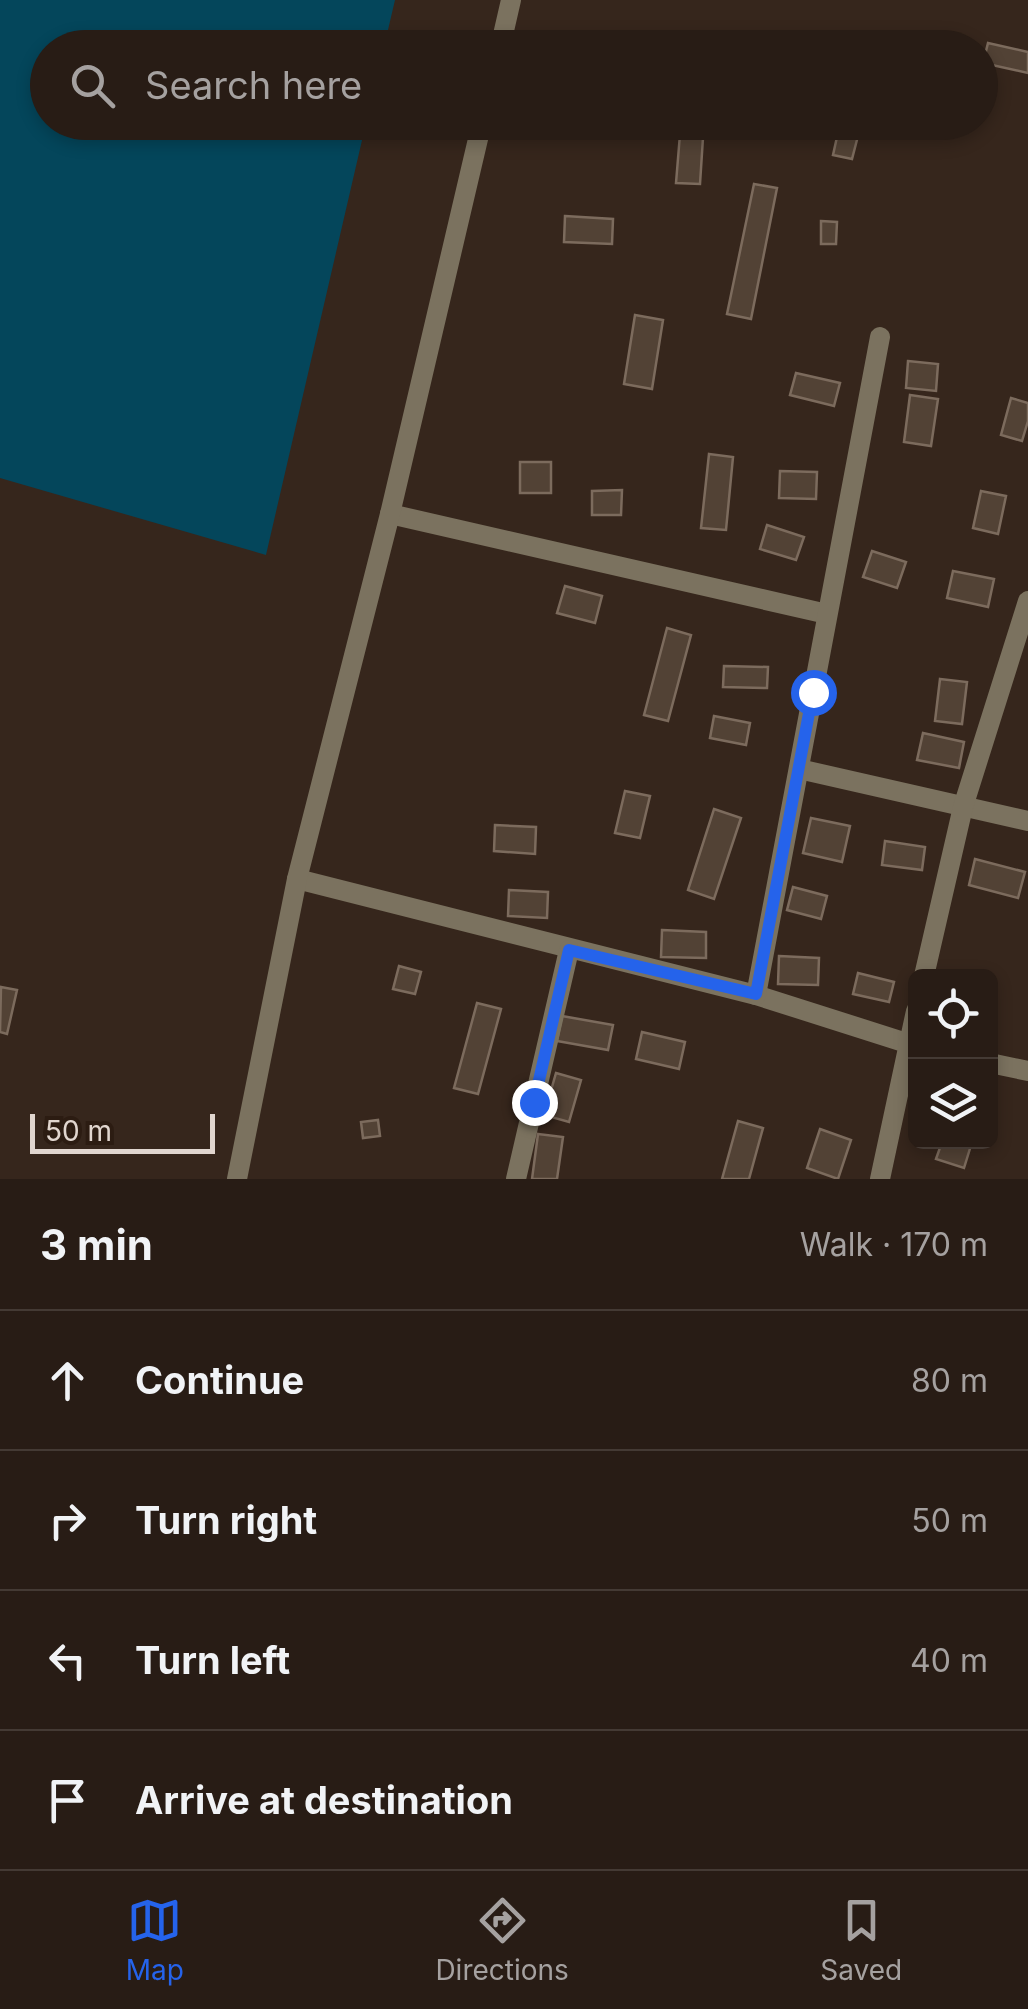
<!DOCTYPE html>
<meta charset="utf-8">
<style>
:root{--surface:#281c15;--page:#342922;--text:#f1f3f6;--muted:#a5a1a0;--line:#443a34;--accent:#2563eb}
body{margin:0;font-family:Inter,sans-serif;background:var(--page);color:var(--text)}
.controls{position:absolute;right:30px;bottom:30px;display:grid;overflow:hidden;border-radius:15px;box-shadow:0 5px 15px #0003}
.controls button{width:90px;height:90px;display:grid;place-items:center;padding:0;border:0;border-bottom:2px solid var(--line);background:var(--surface);color:var(--text);font:50px sans-serif}
.scale{position:absolute;left:30px;bottom:25px;width:185px;box-sizing:border-box;padding-left:10px;border:5px solid #e1d6cf;border-top:0;font-size:28px;line-height:35px;white-space:nowrap;color:#e1d6cf;-webkit-text-stroke:8px #2c1c12;paint-order:stroke}
.stop{position:absolute;width:30px;height:30px;margin:-22px;border:8px solid #2563eb;border-radius:50%;background:#fff}
.stop.end{background:#2563eb;border-color:#fff;box-shadow:0 2px 10px #0008}
.list{margin:0;padding:0;list-style:none}
h2{display:flex;justify-content:space-between;align-items:center;height:130px;margin:0;padding:0 40px;font-size:42px}
h2 small{font-size:32px;font-weight:400;color:var(--muted)}
.list li{display:grid;grid-template-columns:65px 1fr auto;gap:30px;align-items:center;box-sizing:border-box;height:140px;padding:0 40px;border-top:2px solid var(--line)}
.list b{display:block;font-size:38px;white-space:nowrap}
.list em{font-size:32px;font-style:normal;color:var(--muted)}
.icon{flex:none;width:55px;height:55px;fill:none;stroke:currentColor;stroke-width:2;stroke-linecap:round;stroke-linejoin:round}
.map{position:relative;flex:none;width:1028px;height:1179px;overflow:hidden}
.search{position:absolute;background:var(--surface);box-shadow:0 5px 15px #0003;left:30px;right:30px;top:30px;height:110px;display:flex;align-items:center;gap:25px;box-sizing:border-box;padding:0 35px;border-radius:55px;color:var(--muted);font-size:38px}
.sheet{height:690px;background:var(--surface)}
nav{display:flex;justify-content:space-around;align-items:center;box-sizing:border-box;height:140px;border-top:2px solid var(--line);background:var(--surface);font-size:28px;color:var(--muted)}
nav a{display:grid;justify-items:center;gap:5px}
nav .on{color:var(--accent)}
.map>svg:first-child{display:block}
.water{fill:#04465b}
.building{fill:#524235;stroke:#7c6b5d;stroke-width:2.5}
.lines{fill:none;stroke-linecap:round;stroke-linejoin:round}
.minor{stroke:#7b725f;stroke-width:20}
.route{stroke:#2563eb;stroke-width:12}
</style>
<div class="map">
<svg width="1028" height="1179" viewBox="0 0 1028 1179">
<rect width="100%" height="100%" fill="#36261c"/>
<polygon class="water" points="0,0 395,0 384,47 48,48 48,122 366,123 266,555 0,478"/>
<g class="building">
<polygon points="988,43 1028,52 1028,73 983,63"/>
<polygon points="681,122 704,122 700,184 676,183"/>
<polygon points="839,128 859,132 852,159 833,155"/>
<polygon points="754,184 777,188 751,319 727,314"/>
<polygon points="565,216 613,219 612,244 564,242"/>
<polygon points="821,221 837,222 836,244 821,244"/>
<polygon points="635,315 663,320 652,389 624,384"/>
<polygon points="908,361 938,364 936,391 906,388"/>
<polygon points="796,373 840,383 834,406 790,395"/>
<polygon points="910,395 938,399 931,446 904,442"/>
<polygon points="1011,398 1028,403 1028,421 1022,441 1001,435"/>
<polygon points="709,454 733,457 726,530 701,528"/>
<rect x="520" y="462" width="31" height="31"/>
<polygon points="780,471 817,472 816,499 779,498"/>
<polygon points="622,490 621,515 592,515 592,491"/>
<polygon points="981,491 1006,496 998,534 973,528"/>
<polygon points="767,525 804,537 796,560 760,549"/>
<polygon points="872,551 906,562 897,588 863,577"/>
<polygon points="953,571 994,579 988,607 947,598"/>
<polygon points="565,586 602,596 595,623 557,613"/>
<polygon points="667,628 691,635 668,721 644,715"/>
<polygon points="724,666 768,667 767,688 723,687"/>
<polygon points="940,679 967,682 962,724 935,721"/>
<polygon points="714,716 750,723 746,745 710,738"/>
<polygon points="923,733 964,742 959,768 917,760"/>
<polygon points="625,791 650,796 640,838 615,833"/>
<polygon points="714,809 741,818 714,899 688,890"/>
<polygon points="811,818 850,826 842,862 803,853"/>
<polygon points="495,825 536,827 535,854 494,851"/>
<polygon points="885,841 925,847 922,870 882,865"/>
<polygon points="975,859 1025,872 1018,898 969,885"/>
<polygon points="793,887 827,896 821,919 787,910"/>
<polygon points="509,890 548,892 547,918 508,916"/>
<polygon points="662,930 706,932 706,958 661,957"/>
<polygon points="779,956 819,958 818,985 778,984"/>
<polygon points="399,966 421,972 415,994 393,989"/>
<polygon points="858,973 894,982 889,1002 853,994"/>
<polygon points="1,987 17,990 7,1034 0,1032"/>
<polygon points="477,1003 501,1009 478,1094 454,1088"/>
<polygon points="562,1016 613,1025 608,1050 557,1041"/>
<polygon points="642,1032 685,1042 679,1069 636,1059"/>
<polygon points="556,1073 581,1080 569,1122 544,1115"/>
<polygon points="378,1120 380,1136 363,1138 361,1122"/>
<polygon points="738,1121 763,1128 749,1179 722,1179"/>
<polygon points="820,1129 851,1140 838,1179 807,1168"/>
<polygon points="538,1134 563,1137 557,1179 532,1179"/>
<polygon points="942,1142 972,1142 964,1168 936,1159"/>
</g>
<g class="lines">
<g class="minor">
<polyline points="500,48 511,0"/>
<polyline points="390,514 827,614"/>
<polyline points="799,769 1028,821"/>
<polyline points="297,879 756,995 916,1046"/>
<polyline points="924,976 963,807 1028,601"/>
<polyline points="756,995 880,337"/>
<polyline points="990,1063 1028,1071"/>
<polyline points="237,1179 297,879 390,514 482,122"/>
<polyline points="516,1179 569,950"/>
<polyline points="880,1179 916,1011"/>
</g>
</g>
<g class="lines">
<polyline class="route" points="534,1102 569,950 756,994 813,692"/>
</g>
</svg>
<div class="controls">
<button><svg class="icon" aria-label="locate" viewBox="0 0 24 24"><circle cx="12" cy="12" r="6"/><path d="M12 2v4M12 18v4M2 12h4M18 12h4"/></svg></button>
<button><svg class="icon" aria-label="layers" viewBox="0 0 24 24"><path d="M12 4l9 5-9 5-9-5zM3 14l9 5 9-5"/></svg></button>
</div>
<div class="scale">50 m</div>
<div class="stop" style="left:813px;top:692px"></div>
<div class="stop end" style="left:534px;top:1102px"></div>
<div class="search"><svg class="icon" aria-label="search" viewBox="0 0 24 24"><circle cx="10" cy="10" r="6"/><path d="M15 15l6 6"/></svg>Search here</div>
</div>
<section class="sheet">
<h2>3 min<small>Walk · 170 m</small></h2>
<ul class="list">
<li><svg class="icon" aria-label="ahead" viewBox="0 0 24 24"><path d="M12 20V5M6 11l6-6 6 6"/></svg><div><b>Continue</b></div><em>80 m</em></li>
<li><svg class="icon" aria-label="right" viewBox="0 0 24 24"><path d="M7 20v-9h11M14 6l5 5-5 5"/></svg><div><b>Turn right</b></div><em>50 m</em></li>
<li><svg class="icon" aria-label="left" viewBox="0 0 24 24"><path d="M17 20v-9H6M10 6l-5 5 5 5"/></svg><div><b>Turn left</b></div><em>40 m</em></li>
<li><svg class="icon" aria-label="arrive" viewBox="0 0 24 24"><path d="M6 21V4h12l-3 4 3 4H6"/></svg><div><b>Arrive at destination</b></div></li>
</ul>
</section>
<nav>
<a class="on"><svg class="icon" aria-label="map" viewBox="0 0 24 24"><path d="M3 6l6-2 6 2 6-2v14l-6 2-6-2-6 2zM9 4v14M15 6v14"/></svg>Map</a>
<a><svg class="icon" aria-label="directions" viewBox="0 0 24 24"><path d="M12 3l9 9-9 9-9-9zM9 14v-3h6M13 9l2 2-2 2"/></svg>Directions</a>
<a><svg class="icon" aria-label="saved" viewBox="0 0 24 24"><path d="M7 4h10v16l-5-4-5 4z"/></svg>Saved</a>
</nav>
